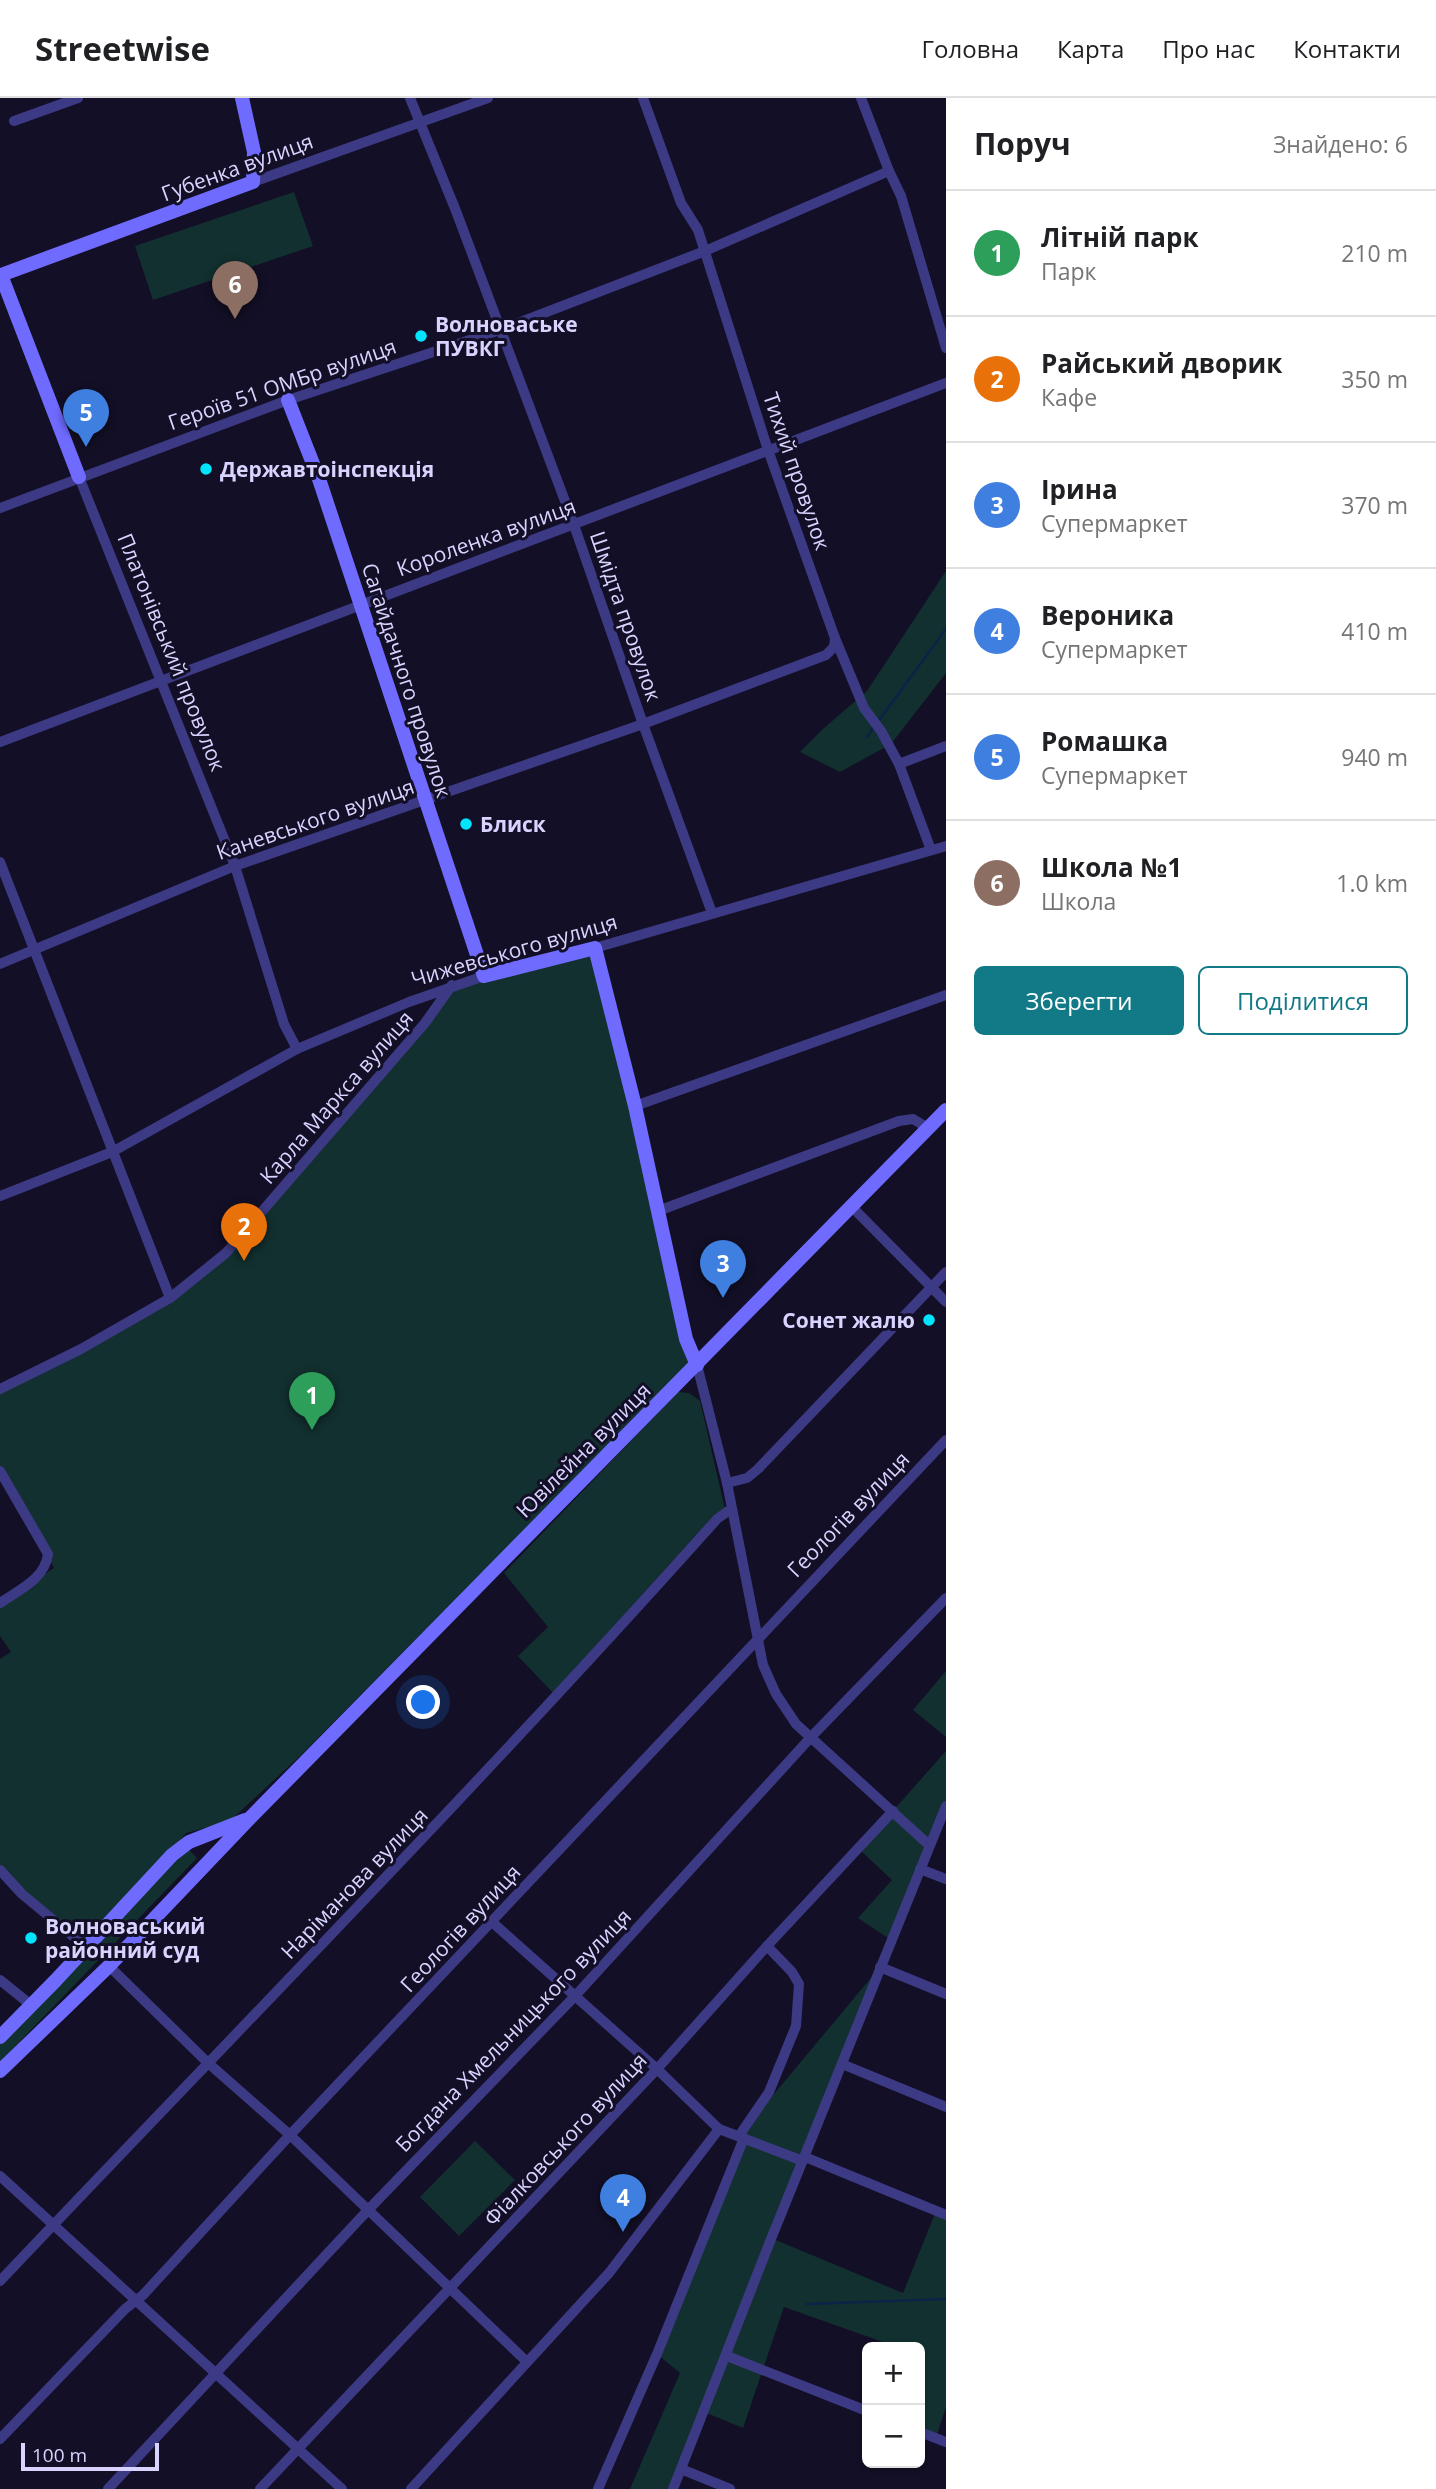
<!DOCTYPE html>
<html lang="uk">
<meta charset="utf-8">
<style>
:root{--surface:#fff;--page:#f6f6f6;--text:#202124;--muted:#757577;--line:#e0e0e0;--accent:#127987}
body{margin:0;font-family:"Open Sans",sans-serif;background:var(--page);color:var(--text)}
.controls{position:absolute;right:21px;bottom:21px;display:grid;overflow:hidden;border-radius:10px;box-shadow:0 2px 5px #0004}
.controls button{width:63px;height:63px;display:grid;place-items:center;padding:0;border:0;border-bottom:2px solid var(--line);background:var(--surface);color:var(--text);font:35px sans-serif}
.scale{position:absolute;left:21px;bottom:18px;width:138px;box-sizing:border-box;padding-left:7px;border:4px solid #d9d4ff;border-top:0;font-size:19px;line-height:24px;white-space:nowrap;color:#d9d4ff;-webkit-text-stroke:5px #130f26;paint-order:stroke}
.you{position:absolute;left:424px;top:1605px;width:24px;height:24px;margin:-18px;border:5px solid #fff;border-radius:50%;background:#1a73e8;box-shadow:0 0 0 10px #1a73e833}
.badge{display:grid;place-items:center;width:46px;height:46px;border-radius:50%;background:var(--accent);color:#fff;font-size:23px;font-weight:700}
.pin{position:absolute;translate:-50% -58px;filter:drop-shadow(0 2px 4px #0008)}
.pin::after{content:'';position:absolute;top:37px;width:24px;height:21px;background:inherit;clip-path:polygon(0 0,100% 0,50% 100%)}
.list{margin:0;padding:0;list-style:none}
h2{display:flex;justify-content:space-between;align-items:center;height:91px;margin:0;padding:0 28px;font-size:30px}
h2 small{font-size:23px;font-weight:400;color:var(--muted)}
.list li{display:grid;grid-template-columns:46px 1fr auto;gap:21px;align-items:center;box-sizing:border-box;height:126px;padding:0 28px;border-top:2px solid var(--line)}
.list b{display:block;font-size:26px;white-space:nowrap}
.list p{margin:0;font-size:23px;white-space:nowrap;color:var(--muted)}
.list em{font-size:23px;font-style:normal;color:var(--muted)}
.actions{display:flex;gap:14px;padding:21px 28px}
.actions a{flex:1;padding:16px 0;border:2px solid var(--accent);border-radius:10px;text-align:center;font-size:24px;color:var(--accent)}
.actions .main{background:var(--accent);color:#fff}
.map{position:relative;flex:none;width:946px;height:2391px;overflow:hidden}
header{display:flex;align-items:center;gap:42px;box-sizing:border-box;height:98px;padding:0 35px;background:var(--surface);border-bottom:2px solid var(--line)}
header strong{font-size:33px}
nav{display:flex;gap:38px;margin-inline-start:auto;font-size:24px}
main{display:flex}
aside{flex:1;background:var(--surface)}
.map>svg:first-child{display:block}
.green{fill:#12302f}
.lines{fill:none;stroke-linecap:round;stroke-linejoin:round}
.stream{stroke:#0c2248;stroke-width:2.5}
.street{stroke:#3d3a85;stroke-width:10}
.secondary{stroke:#6f6bff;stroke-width:14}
.poi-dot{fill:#00e5ff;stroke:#130f26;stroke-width:2.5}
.labels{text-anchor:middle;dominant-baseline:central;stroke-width:6;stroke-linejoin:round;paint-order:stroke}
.street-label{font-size:21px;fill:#d9d4ff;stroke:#130f26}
.poi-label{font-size:21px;font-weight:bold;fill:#d9d4ff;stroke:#130f26;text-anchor:start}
</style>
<header>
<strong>Streetwise</strong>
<nav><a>Головна</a><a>Карта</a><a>Про нас</a><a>Контакти</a></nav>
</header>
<main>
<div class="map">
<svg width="946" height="2391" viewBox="0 0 946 2391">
<rect width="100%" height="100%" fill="#130f26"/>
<g class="green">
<polygon points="294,94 313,148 153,202 135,148"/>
<polygon points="946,473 946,575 891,646 840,674 800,654 823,631 867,593"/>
<polygon points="595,850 695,1259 301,1657 229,1724 186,1735 170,1755 85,1842 22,1796 0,1772 0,1561 11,1554 0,1538 0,1505 54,1470 0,1372 0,1291 170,1200 226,1155 452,887"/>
<polygon points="678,1294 689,1295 700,1303 725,1411 715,1416 553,1595 518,1558 548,1529 504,1475"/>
<polygon points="946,1573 946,1639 913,1612"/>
<polygon points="946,1653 946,1708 891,1842 858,1820 892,1782 859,1751"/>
<polygon points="184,1747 197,1760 0,1964 0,1941"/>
<polygon points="880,1869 771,2140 903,2195 936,2113 946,2117 946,2309 936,2340 920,2334 920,2249 897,2249 784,2209 743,2330 704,2314 673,2391 630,2391 680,2275 657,2256 744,2040 769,2002"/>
<polygon points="475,2043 515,2082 459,2138 420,2099"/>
</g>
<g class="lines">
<g class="stream">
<polyline points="877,625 946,531"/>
<polyline points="867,639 873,630"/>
<polyline points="807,2206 946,2201"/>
</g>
<g class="street">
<polyline points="410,0 456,113 574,427 643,626 712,815"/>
<polyline points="643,0 681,105 698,132 768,352 835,540 864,610 881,633 899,666 931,752"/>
<polyline points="861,0 889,73 901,98 946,250"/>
<polyline points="14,23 78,0"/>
<polyline points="253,84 488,0"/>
<polyline points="79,379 235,768 284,926 297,951"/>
<polyline points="0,410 288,302 500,232 705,153 889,73"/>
<polyline points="0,644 946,285"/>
<polyline points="899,666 946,648"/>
<polyline points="0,764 170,1200"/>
<polyline points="595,850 946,748"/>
<polyline points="0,866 235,768 643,626 826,557 834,549 835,540"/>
<polyline points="635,1008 946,897"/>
<polyline points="0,1098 112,1054 297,951 409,904 484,878"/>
<polyline points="852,1109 946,1204"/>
<polyline points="658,1113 899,1023 913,1021 928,1030"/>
<polyline points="697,1267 727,1385 763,1567 776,1596 796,1626 929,1747"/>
<polyline points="0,1291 81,1251 170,1200 226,1155 425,925 452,887"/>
<path d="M 0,1373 L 48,1456 C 45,1481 19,1492 0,1505"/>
<polyline points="727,1385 747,1380 758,1371 946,1174"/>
<polyline points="920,1771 946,1781"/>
<polyline points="0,1772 22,1796 87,1850"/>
<polyline points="492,1824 657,1971 719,2031 803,2063"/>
<polyline points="109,1868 207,1964 290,2037 526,2263"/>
<polyline points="880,1869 946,1896"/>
<polyline points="0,1882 31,1907"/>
<polyline points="842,1966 946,2009"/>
<polyline points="739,2038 769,1994 796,1928 799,1886 792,1874 767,1848"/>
<polyline points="805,2059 946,2117"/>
<polyline points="0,2078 342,2391"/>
<path d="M 0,2183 C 240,1930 485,1681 717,1421 L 731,1411"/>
<polyline points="727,2258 867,2313"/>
<polyline points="920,2334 946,2344"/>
<polyline points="0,2341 125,2211 143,2197 290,2037 946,1342"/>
<polyline points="681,2371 730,2391"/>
<polyline points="108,2391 368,2112 576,1897 812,1638 946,1500"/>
<polyline points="260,2391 657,1971 767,1848 893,1713"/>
<polyline points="411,2391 609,2175 719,2031"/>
<polyline points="598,2391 657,2256 744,2040"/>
<polyline points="673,2391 771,2141 946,1708"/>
</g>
<g class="secondary">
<polyline points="288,302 319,381 484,878 595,850 635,1008 686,1241 697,1267"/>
<polyline points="79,379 1,177 253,84 254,54 242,0"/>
<polyline points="0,1939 56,1882 172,1757 189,1744 245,1722"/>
<polyline points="0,1973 109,1868 249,1721 946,1012"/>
</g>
</g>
<g class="poi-dot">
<circle cx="421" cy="238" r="7"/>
<circle cx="206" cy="371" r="7"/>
<circle cx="466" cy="726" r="7"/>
<circle cx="929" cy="1222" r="7"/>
<circle cx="31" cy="1840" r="7"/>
</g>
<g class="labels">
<g class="street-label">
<text transform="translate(237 69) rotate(-20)">Губенка вулиця</text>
<text transform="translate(282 286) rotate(-19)">Героїв 51 ОМБр вулиця</text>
<text transform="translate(797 373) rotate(71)">Тихий провулок</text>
<text transform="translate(486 439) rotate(-20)">Короленка вулиця</text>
<text transform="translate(626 518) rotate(71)">Шмідта провулок</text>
<text transform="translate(172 554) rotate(68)">Платонівський провулок</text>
<text transform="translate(407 582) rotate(72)">Сагайдачного провулок</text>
<text transform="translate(315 721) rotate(-19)">Каневського вулиця</text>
<text transform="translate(514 852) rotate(-16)">Чижевського вулиця</text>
<text transform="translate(336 999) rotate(-49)">Карла Маркса вулиця</text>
<text transform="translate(583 1352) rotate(-45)">Ювілейна вулиця</text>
<text transform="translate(848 1416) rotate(-46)">Геологів вулиця</text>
<text transform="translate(354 1785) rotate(-46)">Наріманова вулиця</text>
<text transform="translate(460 1830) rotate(-47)">Геологів вулиця</text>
<text transform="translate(513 1932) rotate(-46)">Богдана Хмельницького вулиця</text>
<text transform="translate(565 2041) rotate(-47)">Фіалковського вулиця</text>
</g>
<g class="poi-label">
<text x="435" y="226">Волноваське<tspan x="435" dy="24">ПУВКГ</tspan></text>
<text x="220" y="371">Державтоінспекція</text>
<text x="480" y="726">Блиск</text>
<text x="915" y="1222" text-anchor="end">Сонет жалю</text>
<text x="45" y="1828">Волноваський<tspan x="45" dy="24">районний суд</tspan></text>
</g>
</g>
</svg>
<div class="controls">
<button>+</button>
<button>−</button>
</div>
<div class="scale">100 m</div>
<div class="you"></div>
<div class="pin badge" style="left:312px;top:1332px;background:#2e9e5b">1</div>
<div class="pin badge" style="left:244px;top:1163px;background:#e8710a">2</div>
<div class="pin badge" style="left:723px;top:1200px;background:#3f7fe0">3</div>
<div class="pin badge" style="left:623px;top:2134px;background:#3f7fe0">4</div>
<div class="pin badge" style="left:86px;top:349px;background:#3f7fe0">5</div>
<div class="pin badge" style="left:235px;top:221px;background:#8d6e63">6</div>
</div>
<aside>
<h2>Поруч<small>Знайдено: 6</small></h2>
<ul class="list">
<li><span class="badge" style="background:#2e9e5b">1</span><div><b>Літній парк</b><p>Парк</p></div><em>210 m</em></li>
<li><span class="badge" style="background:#e8710a">2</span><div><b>Райський дворик</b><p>Кафе</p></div><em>350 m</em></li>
<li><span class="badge" style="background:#3f7fe0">3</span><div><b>Ірина</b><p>Супермаркет</p></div><em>370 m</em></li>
<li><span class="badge" style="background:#3f7fe0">4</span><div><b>Вероника</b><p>Супермаркет</p></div><em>410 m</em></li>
<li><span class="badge" style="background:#3f7fe0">5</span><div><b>Ромашка</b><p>Супермаркет</p></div><em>940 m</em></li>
<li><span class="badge" style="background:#8d6e63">6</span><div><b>Школа №1</b><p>Школа</p></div><em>1.0 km</em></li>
</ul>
<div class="actions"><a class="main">Зберегти</a><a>Поділитися</a></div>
</aside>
</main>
